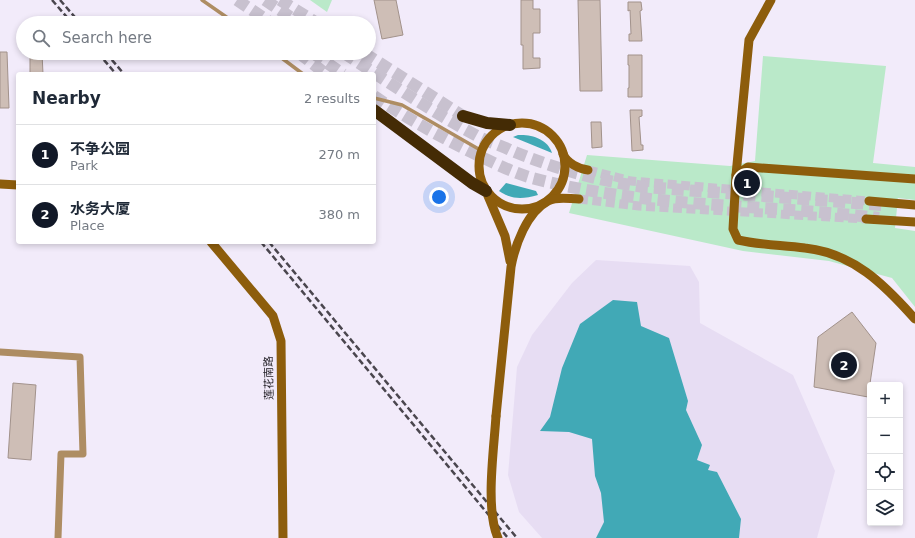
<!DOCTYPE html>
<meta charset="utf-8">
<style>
:root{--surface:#fff;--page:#f6f6f7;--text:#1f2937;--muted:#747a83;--line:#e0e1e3;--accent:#111827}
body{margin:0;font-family:"DejaVu Sans","Noto Sans SC",sans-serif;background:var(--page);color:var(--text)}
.controls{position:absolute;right:12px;bottom:12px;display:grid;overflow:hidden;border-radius:4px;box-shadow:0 2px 6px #0003}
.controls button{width:36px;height:36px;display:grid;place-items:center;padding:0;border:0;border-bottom:1px solid var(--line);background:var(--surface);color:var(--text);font:20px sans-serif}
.you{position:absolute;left:439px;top:197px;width:14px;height:14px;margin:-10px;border:3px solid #fff;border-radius:50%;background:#1a73e8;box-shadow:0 0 0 6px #1a73e833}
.badge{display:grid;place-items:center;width:26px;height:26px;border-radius:50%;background:var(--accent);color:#fff;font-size:13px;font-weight:700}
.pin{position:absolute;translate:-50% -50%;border:2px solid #fff;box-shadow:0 1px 4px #0006}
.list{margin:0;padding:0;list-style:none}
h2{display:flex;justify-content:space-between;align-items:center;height:52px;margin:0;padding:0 16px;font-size:17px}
h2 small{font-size:13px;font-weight:400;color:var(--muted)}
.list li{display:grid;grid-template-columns:26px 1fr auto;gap:12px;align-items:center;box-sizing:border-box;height:60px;padding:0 16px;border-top:1px solid var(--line)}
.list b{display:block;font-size:15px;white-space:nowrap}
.list p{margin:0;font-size:13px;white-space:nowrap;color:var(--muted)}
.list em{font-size:13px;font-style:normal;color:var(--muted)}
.icon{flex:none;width:22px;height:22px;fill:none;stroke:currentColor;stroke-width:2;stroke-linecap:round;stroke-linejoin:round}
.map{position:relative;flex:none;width:915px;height:538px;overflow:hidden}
.search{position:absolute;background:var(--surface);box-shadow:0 2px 6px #0003;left:16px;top:16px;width:360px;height:44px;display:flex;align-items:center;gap:10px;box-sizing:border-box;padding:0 14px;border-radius:22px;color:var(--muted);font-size:15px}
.panel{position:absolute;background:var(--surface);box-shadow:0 2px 6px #0003;left:16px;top:72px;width:360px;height:172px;border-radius:4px}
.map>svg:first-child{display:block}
.built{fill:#e7ddf3}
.green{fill:#bae9c9}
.water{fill:#41a9b6}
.building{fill:#cebeb6;stroke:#a2928b}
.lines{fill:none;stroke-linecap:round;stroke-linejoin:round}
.secondary-tunnel{stroke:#c8c1cf;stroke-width:9;stroke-dasharray:9 4.5;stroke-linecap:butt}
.highway-tunnel{stroke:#c8c1cf;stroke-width:12;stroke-dasharray:12 6;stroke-linecap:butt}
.lane{stroke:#ae8d63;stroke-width:3.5}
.street{stroke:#ae8d63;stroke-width:7}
.secondary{stroke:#8d5d0c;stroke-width:9}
.highway{stroke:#442b05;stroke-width:12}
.rail{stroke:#4a464e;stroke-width:2.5;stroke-dasharray:6 3;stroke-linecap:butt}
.secondary-bridge{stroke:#8d5d0c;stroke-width:9}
.labels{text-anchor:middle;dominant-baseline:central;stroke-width:3;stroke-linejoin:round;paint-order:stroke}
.street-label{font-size:11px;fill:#1e1b21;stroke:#f2ebfa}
</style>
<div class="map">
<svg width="915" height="538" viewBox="0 0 915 538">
<rect width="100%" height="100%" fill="#f2ebfa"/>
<polygon class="built" points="596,260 690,266 699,282 700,323 793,375 835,471 817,538 542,538 519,512 508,475 517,367 532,335 572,283"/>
<g class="green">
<polygon points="310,0 332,0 327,12"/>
<polygon points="763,56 886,66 873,163 915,167 915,200 898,198 895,228 915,231 915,307 892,278 829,261 743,251 569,213 587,155 730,166 755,161"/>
</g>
<g class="water">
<path d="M 518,135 C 531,134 548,139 552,153 L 513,137 Z"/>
<path d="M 506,183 L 536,191 L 538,195 C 523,199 512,200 499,191 Z"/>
<polygon points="613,300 637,302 641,326 669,338 688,401 686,410 702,445 697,460 710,465 708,470 717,472 741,519 739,538 596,538 604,522 601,493 595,476 592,439 569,432 540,431 550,417 562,368 580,324"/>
</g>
<g class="building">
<polygon points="374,0 396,0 403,35 382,39"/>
<polygon points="521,0 533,0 533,9 540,9 540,33 533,33 533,58 540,58 540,68 523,69 523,45 521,45"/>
<polygon points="578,0 600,0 602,91 580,91"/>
<polygon points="628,2 641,2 642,10 640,11 642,41 629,41 629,34 631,34 630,10 628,11"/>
<polygon points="0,52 7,52 9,108 0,108"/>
<polygon points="30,53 42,53 43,74 30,74"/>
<polygon points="628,55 642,55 642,97 628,97 628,88 629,88 629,65 628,65"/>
<polygon points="630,110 642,110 642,116 639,117 641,145 643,145 643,150 632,151"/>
<polygon points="591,122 601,122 602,147 592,148"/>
<polygon points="852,312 876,343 868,397 814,387 818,337"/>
<polygon points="13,383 36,385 31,460 8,458"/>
</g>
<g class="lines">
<g class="secondary-tunnel">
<polyline points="588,170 631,181 869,201"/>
<polyline points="579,199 639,206 866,219"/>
</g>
<g class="highway-tunnel">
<polyline points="237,0 271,23"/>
<polyline points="265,0 299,23"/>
<polyline points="280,0 317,23"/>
<polyline points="299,53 326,74"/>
<polyline points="313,53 343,74"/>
<path d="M 344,53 C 388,82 432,112 479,137 C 489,142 500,145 510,150 C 553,168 598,181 645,187 L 882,205"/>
<polyline points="364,53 463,116"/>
<path d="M 374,96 C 405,117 437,135 471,152 C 490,161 511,172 532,178 C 645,208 763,204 879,218"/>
</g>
<g class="lane">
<polyline points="202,0 235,23"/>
<polyline points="275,53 303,74"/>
<polyline points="374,98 402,105 482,151"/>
</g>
<polyline class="street" points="0,352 80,357 83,454 61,454 58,538"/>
<g class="secondary">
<circle cx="522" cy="166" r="43"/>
<path d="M 563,154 C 567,163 579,169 588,170"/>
<polyline points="736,175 749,40 771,0"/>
<path d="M 915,179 L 748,167 L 736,175 L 733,229 L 738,240 C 760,245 782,245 805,248 C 853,253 884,284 915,319"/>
<polyline points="0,184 18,185"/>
<polyline points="488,196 505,236 510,261"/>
<polyline points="869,201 915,205"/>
<polyline points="866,219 915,222"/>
<polyline points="211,242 273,316 281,341 283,538"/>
<path d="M 496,416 L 511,267 C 515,245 527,212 548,201 C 558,196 569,199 579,199"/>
</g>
<g class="highway">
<polyline points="374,110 472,183 486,191"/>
<polyline points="463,116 487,123 510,125"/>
</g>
<g class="rail">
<polyline points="52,0 72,23"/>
<polyline points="60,0 80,23"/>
<polyline points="98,53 116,74"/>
<polyline points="106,53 124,74"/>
<polyline points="261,242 508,538"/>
<polyline points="269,242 517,538"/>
</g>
<path class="secondary-bridge" d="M 496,416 C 494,449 485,509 498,538"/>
</g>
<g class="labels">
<g class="street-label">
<text transform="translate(269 378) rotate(-91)">莲花南路</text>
</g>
</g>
</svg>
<div class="controls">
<button>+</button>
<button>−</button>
<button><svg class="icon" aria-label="locate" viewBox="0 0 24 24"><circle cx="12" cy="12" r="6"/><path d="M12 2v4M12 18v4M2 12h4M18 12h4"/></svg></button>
<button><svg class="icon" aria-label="layers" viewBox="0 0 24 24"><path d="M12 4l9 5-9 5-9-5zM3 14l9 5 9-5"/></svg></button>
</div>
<div class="you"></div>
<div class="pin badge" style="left:747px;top:183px">1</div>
<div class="pin badge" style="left:844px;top:365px">2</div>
<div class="search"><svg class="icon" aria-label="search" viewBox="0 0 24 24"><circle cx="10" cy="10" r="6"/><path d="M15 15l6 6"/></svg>Search here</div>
<section class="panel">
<h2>Nearby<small>2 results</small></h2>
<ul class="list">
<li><span class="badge">1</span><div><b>不争公园</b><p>Park</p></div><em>270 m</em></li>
<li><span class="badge">2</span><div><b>水务大厦</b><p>Place</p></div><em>380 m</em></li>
</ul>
</section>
</div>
